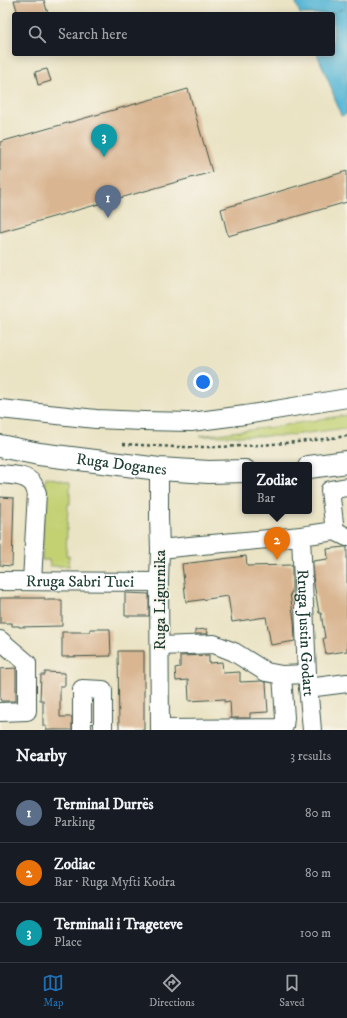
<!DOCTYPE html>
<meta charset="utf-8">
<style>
:root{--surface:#171b24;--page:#242831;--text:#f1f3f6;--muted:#9ea1a6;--line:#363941;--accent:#1f6fb2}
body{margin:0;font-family:"IM FELL DW Pica",serif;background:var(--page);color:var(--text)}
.you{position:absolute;left:203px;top:382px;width:14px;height:14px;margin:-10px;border:3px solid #fff;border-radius:50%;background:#1a73e8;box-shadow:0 0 0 6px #1a73e833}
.badge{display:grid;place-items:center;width:26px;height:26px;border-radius:50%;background:var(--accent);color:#fff;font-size:13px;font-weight:700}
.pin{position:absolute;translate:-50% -33px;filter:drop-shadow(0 1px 2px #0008)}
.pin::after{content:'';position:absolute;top:21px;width:14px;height:12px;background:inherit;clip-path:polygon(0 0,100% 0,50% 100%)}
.popup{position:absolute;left:242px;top:462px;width:70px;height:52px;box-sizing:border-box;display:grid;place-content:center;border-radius:4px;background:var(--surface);filter:drop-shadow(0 1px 3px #0005);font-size:13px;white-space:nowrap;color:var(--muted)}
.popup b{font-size:15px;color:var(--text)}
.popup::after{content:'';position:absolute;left:50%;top:100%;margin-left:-8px;border:8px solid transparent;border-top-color:var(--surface)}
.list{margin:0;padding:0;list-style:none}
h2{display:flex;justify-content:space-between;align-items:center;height:52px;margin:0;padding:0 16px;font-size:17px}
h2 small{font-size:13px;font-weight:400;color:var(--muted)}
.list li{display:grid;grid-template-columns:26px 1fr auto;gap:12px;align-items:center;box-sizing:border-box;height:60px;padding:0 16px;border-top:1px solid var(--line)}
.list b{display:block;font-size:15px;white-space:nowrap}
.list p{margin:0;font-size:13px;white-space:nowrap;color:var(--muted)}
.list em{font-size:13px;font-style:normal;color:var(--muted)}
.icon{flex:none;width:22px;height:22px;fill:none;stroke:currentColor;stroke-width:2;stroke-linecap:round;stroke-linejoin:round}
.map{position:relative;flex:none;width:347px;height:730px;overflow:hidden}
.search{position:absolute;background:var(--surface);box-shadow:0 2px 10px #0003;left:12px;right:12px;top:12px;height:44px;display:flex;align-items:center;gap:10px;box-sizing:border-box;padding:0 14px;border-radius:4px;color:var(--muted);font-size:15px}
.sheet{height:232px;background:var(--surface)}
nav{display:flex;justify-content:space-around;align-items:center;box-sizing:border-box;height:56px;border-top:1px solid var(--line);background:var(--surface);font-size:11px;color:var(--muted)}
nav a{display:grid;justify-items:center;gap:2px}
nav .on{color:var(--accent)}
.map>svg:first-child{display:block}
.green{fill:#c3d173;stroke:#718754}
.water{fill:#58b7d6;stroke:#3c7a85}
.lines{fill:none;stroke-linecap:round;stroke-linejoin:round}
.ferry{stroke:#2d5c5c;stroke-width:1;stroke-dasharray:5 4;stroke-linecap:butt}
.building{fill:#d9b591}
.minor-casing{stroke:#3d564a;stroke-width:20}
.major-casing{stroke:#3d564a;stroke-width:24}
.path{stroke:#3d564a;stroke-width:2.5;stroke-dasharray:3 3;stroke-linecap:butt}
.minor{stroke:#fff;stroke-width:18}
.major{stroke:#fff;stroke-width:22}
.labels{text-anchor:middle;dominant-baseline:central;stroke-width:3;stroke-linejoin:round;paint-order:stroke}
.street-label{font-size:16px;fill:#1f3d34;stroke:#f7f3e8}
</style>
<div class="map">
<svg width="347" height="730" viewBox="0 0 347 730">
<rect width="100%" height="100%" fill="#f7f3e8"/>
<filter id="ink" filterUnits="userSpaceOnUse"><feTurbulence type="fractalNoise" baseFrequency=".025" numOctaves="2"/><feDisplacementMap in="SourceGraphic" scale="8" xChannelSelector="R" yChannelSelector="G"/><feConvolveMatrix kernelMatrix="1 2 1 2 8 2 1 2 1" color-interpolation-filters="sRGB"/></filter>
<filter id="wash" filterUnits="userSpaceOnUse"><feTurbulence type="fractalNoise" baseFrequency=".012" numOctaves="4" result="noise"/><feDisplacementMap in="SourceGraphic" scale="16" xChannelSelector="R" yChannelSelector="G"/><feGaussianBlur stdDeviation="0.9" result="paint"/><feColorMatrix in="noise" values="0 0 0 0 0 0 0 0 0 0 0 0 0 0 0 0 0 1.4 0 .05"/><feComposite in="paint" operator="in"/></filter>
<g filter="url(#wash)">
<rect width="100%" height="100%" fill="#eae3c4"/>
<g class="green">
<polygon points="347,415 347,428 284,436 199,436 273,427"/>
<polygon points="46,477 70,482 70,504 68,504 66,555 69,556 69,566 50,566 49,560 42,560 44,488"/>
</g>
<polygon class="water" points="295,0 347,0 347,114 341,116 329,82 317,54 333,54 333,14 300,14"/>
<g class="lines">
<polyline class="ferry" points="330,14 347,7"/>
</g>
<g id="blocks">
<g class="building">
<polygon points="14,0 44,0 48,14 18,14"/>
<polygon points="47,69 51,81 38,85 35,72"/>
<polygon points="188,89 212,172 0,232 0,142"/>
<polygon points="347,171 347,202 228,236 221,209"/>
<polygon points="0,497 14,498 12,566 0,565"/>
<polygon points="344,547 347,547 347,651 326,654 323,638 325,638 321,613 319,613 313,577 313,561 328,559 327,549"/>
<polygon points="246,556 247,566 292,565 292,593 290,593 294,621 295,641 271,645 266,617 232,622 228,596 186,602 182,564"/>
<polygon points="125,593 149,594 149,616 125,616"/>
<polygon points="0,598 45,598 45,600 62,600 62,626 19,627 19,626 12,626 12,623 0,623"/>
<polygon points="90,629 110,629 111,656 62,657 62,632 90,632"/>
<polygon points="207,629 208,634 195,634 195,630"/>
<polygon points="118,651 144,651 144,730 119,730"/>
<polygon points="209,655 209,663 222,662 223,673 240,672 240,682 262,681 266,683 268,712 250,713 250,718 231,718 230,701 224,702 224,699 189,701 188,680 176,681 175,668 180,667 180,656"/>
<polygon points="16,668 16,701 1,701 1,700 0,700 0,669"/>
<polygon points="45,672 65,673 65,686 60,686 60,717 72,717 72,730 46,730 46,726 43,726 43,700 40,700 41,675 45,675"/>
</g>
</g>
</g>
<g filter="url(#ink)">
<use href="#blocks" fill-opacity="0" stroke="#3d564a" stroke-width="1"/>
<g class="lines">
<defs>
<g id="minor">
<polyline points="0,409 96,419 143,421 191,422 245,415 347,398"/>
<polyline points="159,469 159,517 160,549 159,582 160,730"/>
<path d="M 0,474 C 10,475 26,474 33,484 C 35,487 35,490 37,493 L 32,581"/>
<polyline points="335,531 330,490 347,487"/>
<path id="s1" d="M 301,536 L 307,674 L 312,730"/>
<polyline points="160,549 190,546 301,536 335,531 347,537"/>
<path id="s2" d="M 0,581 L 159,582"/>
<polyline points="0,640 27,663 27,711 0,712"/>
<polyline points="160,646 214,644 234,652 266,672 282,675 307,674"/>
<polyline points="308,688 347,683"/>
<polyline points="160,729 277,728 284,726 285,718 282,675"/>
<polyline points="82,730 82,689 103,690 103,730"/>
</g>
<g id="major">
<path id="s3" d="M 0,446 L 39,454 L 159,469 L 209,472 L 245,471"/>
<polyline points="309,467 347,462"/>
</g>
</defs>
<use href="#minor" class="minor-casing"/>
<use href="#major" class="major-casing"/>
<path class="path" d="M 123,444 C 141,445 158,446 176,447 C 233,448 290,444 347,436"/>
<use href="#minor" class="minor"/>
<use href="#major" class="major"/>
</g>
</g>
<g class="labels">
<g class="street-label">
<text stroke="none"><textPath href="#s3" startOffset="123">Ruga Doganes</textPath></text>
<text stroke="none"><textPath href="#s2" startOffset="80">Rruga Sabri Tuci</textPath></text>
<text transform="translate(160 600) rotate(-90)">Ruga Ligurnika</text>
<text stroke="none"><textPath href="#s1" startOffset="97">Rruga Justin Godart</textPath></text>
</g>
</g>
</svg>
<div class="you"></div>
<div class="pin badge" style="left:108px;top:218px;background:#5c6f8a">1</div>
<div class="pin badge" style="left:277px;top:560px;background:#e8710a">2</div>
<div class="popup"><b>Zodiac</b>Bar</div>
<div class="pin badge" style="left:104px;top:157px;background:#0f9aa8">3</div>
<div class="search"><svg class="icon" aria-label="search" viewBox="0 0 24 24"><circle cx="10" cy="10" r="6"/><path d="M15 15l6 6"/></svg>Search here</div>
</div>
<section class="sheet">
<h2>Nearby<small>3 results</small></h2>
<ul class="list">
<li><span class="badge" style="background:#5c6f8a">1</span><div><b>Terminal Durrës</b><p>Parking</p></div><em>80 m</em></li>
<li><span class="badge" style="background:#e8710a">2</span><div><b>Zodiac</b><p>Bar · Ruga Myfti Kodra</p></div><em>80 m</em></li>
<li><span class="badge" style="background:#0f9aa8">3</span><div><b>Terminali i Trageteve</b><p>Place</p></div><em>100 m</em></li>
</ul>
</section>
<nav>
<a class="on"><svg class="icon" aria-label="map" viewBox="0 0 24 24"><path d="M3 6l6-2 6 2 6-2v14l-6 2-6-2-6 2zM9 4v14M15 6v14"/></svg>Map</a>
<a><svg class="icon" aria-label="directions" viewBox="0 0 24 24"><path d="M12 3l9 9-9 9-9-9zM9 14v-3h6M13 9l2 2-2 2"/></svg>Directions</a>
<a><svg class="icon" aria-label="saved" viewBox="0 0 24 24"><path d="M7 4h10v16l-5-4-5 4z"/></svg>Saved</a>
</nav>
